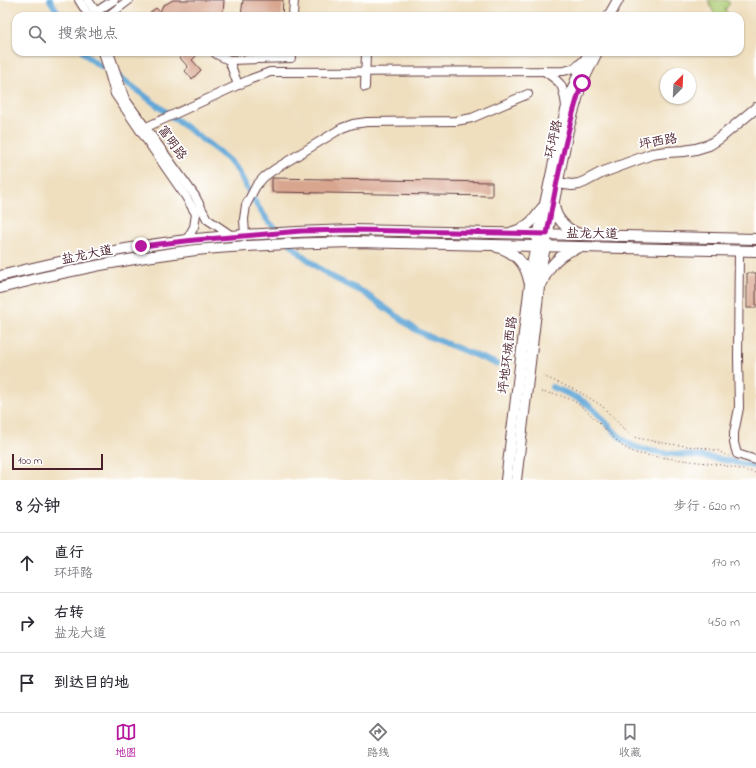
<!DOCTYPE html>
<html lang="zh">
<meta charset="utf-8">
<style>
:root{--surface:#fff;--page:#f7f7f7;--text:#2b2b33;--muted:#7c7c81;--line:#e1e1e2;--accent:#b5179e}
body{margin:0;font-family:"Indie Flower","LXGW WenKai TC",sans-serif;background:var(--page);color:var(--text)}
.compass{position:absolute;left:660px;top:68px;width:36px;height:36px;border-radius:50%;background:var(--surface);box-shadow:0 1px 3px #0004;rotate:24deg}
.scale{position:absolute;left:12px;bottom:10px;width:91px;box-sizing:border-box;padding-left:4px;border:2px solid #4a1f2b;border-top:0;font-size:11px;line-height:14px;white-space:nowrap;color:#4a1f2b;-webkit-text-stroke:3px #fff;paint-order:stroke}
.stop{position:absolute;width:12px;height:12px;margin:-9px;border:3px solid #b5179e;border-radius:50%;background:#fff}
.stop.end{background:#b5179e;border-color:#fff;box-shadow:0 1px 4px #0008}
.list{margin:0;padding:0;list-style:none}
h2{display:flex;justify-content:space-between;align-items:center;height:52px;margin:0;padding:0 16px;font-size:17px}
h2 small{font-size:13px;font-weight:400;color:var(--muted)}
.list li{display:grid;grid-template-columns:26px 1fr auto;gap:12px;align-items:center;box-sizing:border-box;height:60px;padding:0 16px;border-top:1px solid var(--line)}
.list b{display:block;font-size:15px;white-space:nowrap}
.list p{margin:0;font-size:13px;white-space:nowrap;color:var(--muted)}
.list em{font-size:13px;font-style:normal;color:var(--muted)}
.icon{flex:none;width:22px;height:22px;fill:none;stroke:currentColor;stroke-width:2;stroke-linecap:round;stroke-linejoin:round}
.map{position:relative;flex:none;width:756px;height:480px;overflow:hidden}
.search{position:absolute;background:var(--surface);box-shadow:0 1px 3px #0004;left:12px;right:12px;top:12px;height:44px;display:flex;align-items:center;gap:10px;box-sizing:border-box;padding:0 14px;border-radius:12px;color:var(--muted);font-size:15px}
.sheet{height:232px;background:var(--surface)}
nav{display:flex;justify-content:space-around;align-items:center;box-sizing:border-box;height:56px;border-top:1px solid var(--line);background:var(--surface);font-size:11px;color:var(--muted)}
nav a{display:grid;justify-items:center;gap:2px}
nav .on{color:var(--accent)}
.map>svg:first-child{display:block}
.green{fill:#aaca71;stroke:#7a744e}
.lines{fill:none;stroke-linecap:round;stroke-linejoin:round}
.canal{stroke:#62a7d7;stroke-width:6}
.building{fill:#d8a58f}
.minor-casing{stroke:#633c41;stroke-width:10}
.major-casing{stroke:#633c41;stroke-width:12}
.path{stroke:#633c41;stroke-width:1;stroke-dasharray:1 3;stroke-linecap:butt}
.minor{stroke:#fff;stroke-width:8}
.major{stroke:#fff;stroke-width:10}
.route{stroke:#b5179e;stroke-width:5}
.labels{text-anchor:middle;dominant-baseline:central;stroke-width:3.5;stroke-linejoin:round;paint-order:stroke}
.street-label{font-size:13px;fill:#4a1f2b;stroke:#fff}
</style>
<div class="map">
<svg width="756" height="480" viewBox="0 0 756 480">
<rect width="100%" height="100%" fill="#fff"/>
<filter id="ink" filterUnits="userSpaceOnUse"><feTurbulence type="fractalNoise" baseFrequency=".025" numOctaves="2"/><feDisplacementMap in="SourceGraphic" scale="8" xChannelSelector="R" yChannelSelector="G"/><feConvolveMatrix kernelMatrix="1 2 1 2 8 2 1 2 1" color-interpolation-filters="sRGB"/></filter>
<filter id="wash" filterUnits="userSpaceOnUse"><feTurbulence type="fractalNoise" baseFrequency=".012" numOctaves="4" result="noise"/><feDisplacementMap in="SourceGraphic" scale="16" xChannelSelector="R" yChannelSelector="G"/><feGaussianBlur stdDeviation="0.9" result="paint"/><feColorMatrix in="noise" values="0 0 0 0 0 0 0 0 0 0 0 0 0 0 0 0 0 1.4 0 .05"/><feComposite in="paint" operator="in"/></filter>
<g filter="url(#wash)">
<rect width="100%" height="100%" fill="#efdfbf"/>
<polygon class="green" points="708,0 727,0 730,3 725,10 728,14 728,16 715,16"/>
<g class="lines">
<g class="canal">
<polyline points="50,0 60,16"/>
<polyline points="83,52 88,57 97,64 110,70"/>
<polyline points="117,75 219,152 230,162 238,171 256,204 268,221 301,254 317,267 334,278 363,292 416,330 430,337 497,364"/>
<path d="M 552,387 C 566,393 581,398 592,408 C 605,420 617,438 633,446 C 651,454 684,454 705,457 C 722,459 739,463 756,467"/>
</g>
</g>
<g id="blocks">
<g class="building">
<polygon points="173,0 224,0 223,15 220,16 147,16 156,8 160,12 163,5 166,4"/>
<polygon points="243,0 283,0 282,16 241,16"/>
<polygon points="175,52 200,52 192,60 201,70 192,79 185,71 188,67"/>
<polygon points="272,178 492,182 492,196 272,192"/>
<rect x="747" y="273" width="9" height="35"/>
</g>
</g>
</g>
<g filter="url(#ink)">
<use href="#blocks" fill-opacity="0" stroke="#633c41" stroke-width="1"/>
<g class="lines">
<defs>
<g id="minor">
<polyline points="79,0 89,16"/>
<polyline points="88,0 98,15"/>
<polyline points="90,16 114,0"/>
<polyline points="108,16 129,0"/>
<polyline points="293,16 294,0"/>
<polyline points="103,52 115,94 186,197 196,214 194,227 186,241"/>
<polyline points="109,52 125,99 195,196 207,219 232,236"/>
<polyline points="214,52 218,55 229,60 291,58 291,52"/>
<polyline points="229,60 238,85"/>
<path d="M 544,71 C 562,83 563,84 566,106"/>
<polyline points="365,87 366,52"/>
<polyline points="140,130 251,79 270,72 564,71 575,68 584,60"/>
<polyline points="245,235 244,219 246,205 256,186 264,177 275,169 342,128 353,124 367,122 456,121 472,118 528,94"/>
<polyline points="739,251 738,357 739,408 734,433 734,443 737,454 756,460"/>
</g>
<g id="major">
<polyline points="609,16 618,0"/>
<polyline points="585,77 597,52"/>
<polyline points="557,183 572,185 579,184 584,182 601,173 652,154 667,152 684,151 696,149 709,145 720,138 756,108"/>
<path d="M 554,204 C 555,219 567,230 580,234"/>
<path d="M 512,232 C 525,229 535,220 542,208"/>
<path d="M 497,247 C 515,252 526,264 529,281"/>
<path d="M 0,276 C 64,260 130,246 196,239 C 249,234 301,231 353,230 L 756,239"/>
<path d="M 542,283 C 548,267 560,253 578,248"/>
<path d="M 0,288 C 64,271 130,258 196,250 C 249,245 301,243 354,242 L 756,251"/>
<polyline points="506,480 533,260 561,129 568,103 576,80 589,52"/>
<polyline points="516,480 542,262 568,130 579,92"/>
</g>
</defs>
<use href="#minor" class="minor-casing"/>
<use href="#major" class="major-casing"/>
<g class="path">
<polyline points="543,376 580,392 602,406 623,428 632,436 637,438 669,444 705,448 719,451 725,455 731,456"/>
<polyline points="541,392 559,395 574,401 586,410 622,446 635,453 651,456 722,465 756,473"/>
</g>
<use href="#minor" class="minor"/>
<use href="#major" class="major"/>
</g>
</g>
<g class="lines" filter="url(#ink)">
<path class="route" d="M 141,246 L 195,240 L 301,231 L 354,230 L 547,234 C 556,183 566,132 582,83"/>
</g>
<g class="labels">
<g class="street-label">
<text transform="translate(554 139) rotate(-77)">环坪路</text>
<text transform="translate(658 142) rotate(-10)">坪西路</text>
<text transform="translate(172 143) rotate(54)">富明路</text>
<text transform="translate(592 234) rotate(1)">盐龙大道</text>
<text transform="translate(87 255) rotate(-11)">盐龙大道</text>
<text transform="translate(508 355) rotate(-83)">坪地环城西路</text>
</g>
</g>
</svg>
<svg class="compass" viewBox="-18 -18 36 36"><path d="M0-13l5 13h-10z" fill="#e53935"/><path d="M0 13l5-13h-10z" fill="#7c7c81"/></svg>
<div class="scale">100 m</div>
<div class="stop" style="left:582px;top:83px"></div>
<div class="stop end" style="left:141px;top:246px"></div>
<div class="search"><svg class="icon" aria-label="search" viewBox="0 0 24 24"><circle cx="10" cy="10" r="6"/><path d="M15 15l6 6"/></svg>搜索地点</div>
</div>
<section class="sheet">
<h2>8 分钟<small>步行 · 620 m</small></h2>
<ul class="list">
<li><svg class="icon" aria-label="ahead" viewBox="0 0 24 24"><path d="M12 20V5M6 11l6-6 6 6"/></svg><div><b>直行</b><p>环坪路</p></div><em>170 m</em></li>
<li><svg class="icon" aria-label="right" viewBox="0 0 24 24"><path d="M7 20v-9h11M14 6l5 5-5 5"/></svg><div><b>右转</b><p>盐龙大道</p></div><em>450 m</em></li>
<li><svg class="icon" aria-label="arrive" viewBox="0 0 24 24"><path d="M6 21V4h12l-3 4 3 4H6"/></svg><div><b>到达目的地</b></div></li>
</ul>
</section>
<nav>
<a class="on"><svg class="icon" aria-label="map" viewBox="0 0 24 24"><path d="M3 6l6-2 6 2 6-2v14l-6 2-6-2-6 2zM9 4v14M15 6v14"/></svg>地图</a>
<a><svg class="icon" aria-label="directions" viewBox="0 0 24 24"><path d="M12 3l9 9-9 9-9-9zM9 14v-3h6M13 9l2 2-2 2"/></svg>路线</a>
<a><svg class="icon" aria-label="saved" viewBox="0 0 24 24"><path d="M7 4h10v16l-5-4-5 4z"/></svg>收藏</a>
</nav>
